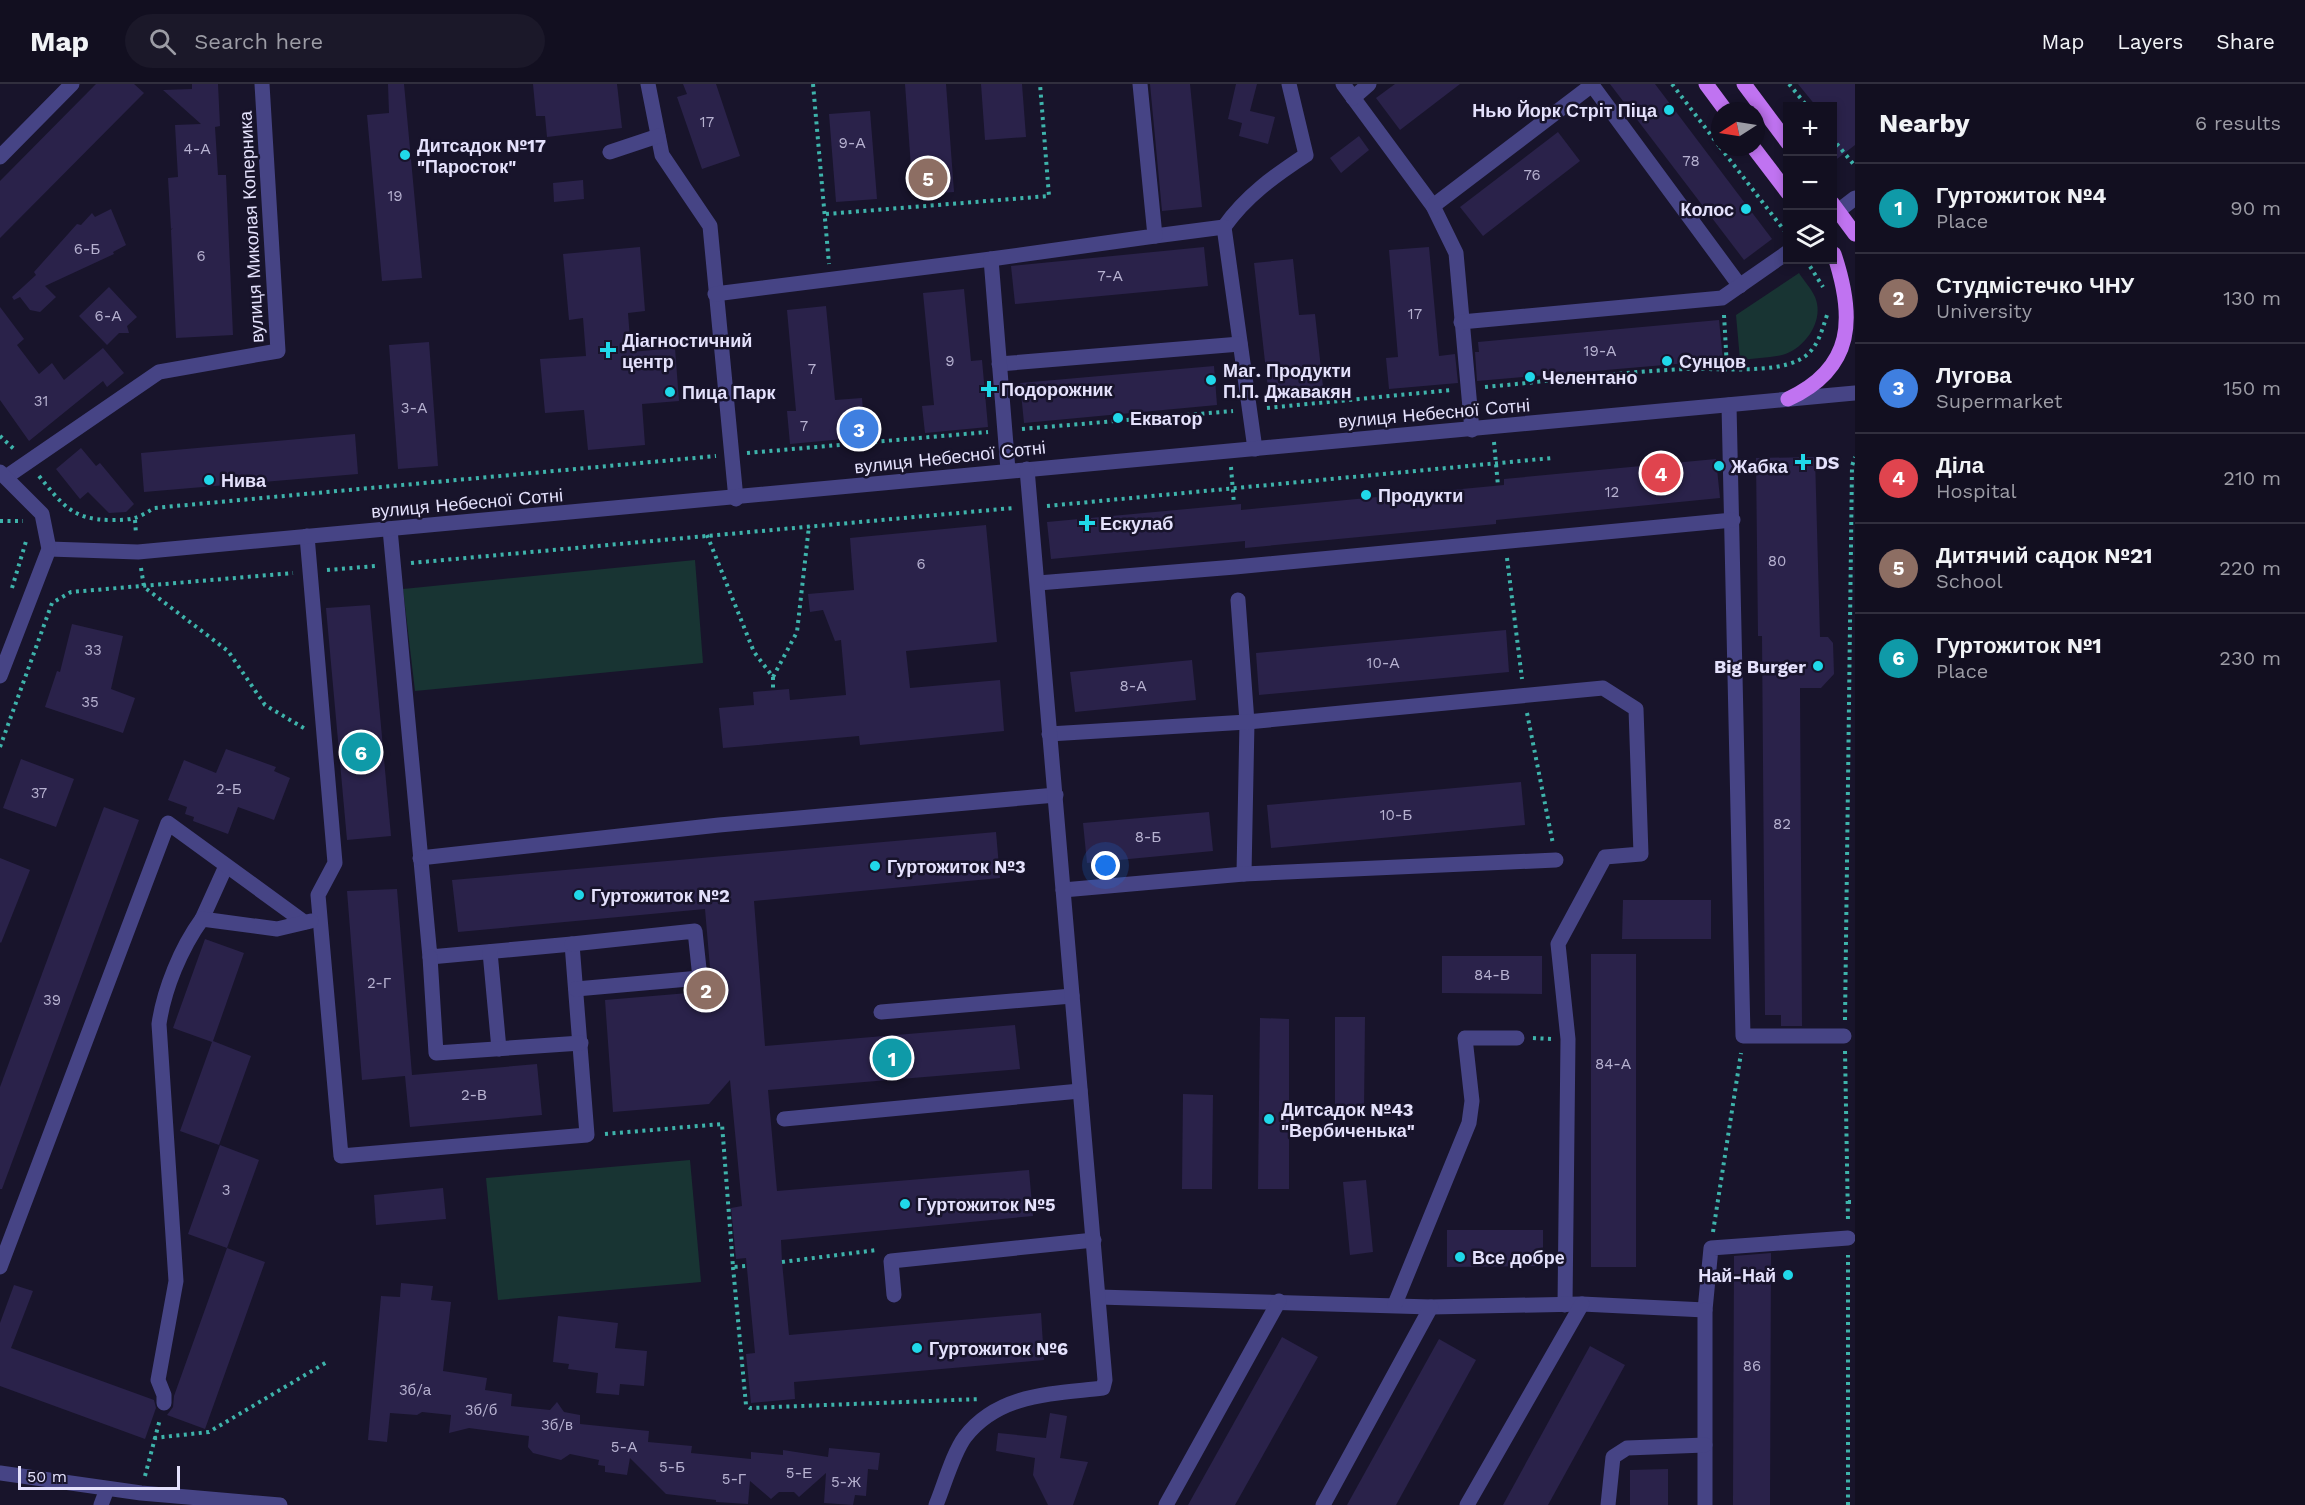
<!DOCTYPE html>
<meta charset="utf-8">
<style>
:root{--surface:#120f20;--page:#1b1829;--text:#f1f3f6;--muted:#9c9ca5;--line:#312f3e;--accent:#20d8e9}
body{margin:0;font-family:"Work Sans",sans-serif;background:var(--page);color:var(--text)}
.controls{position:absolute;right:18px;top:18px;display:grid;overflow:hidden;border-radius:0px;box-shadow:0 3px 9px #0003}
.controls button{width:54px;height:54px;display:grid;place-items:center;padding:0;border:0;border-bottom:2px solid var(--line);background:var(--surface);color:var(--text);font:30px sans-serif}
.compass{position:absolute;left:1711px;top:18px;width:54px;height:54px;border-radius:50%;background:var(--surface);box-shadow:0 3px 9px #0003;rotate:258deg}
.scale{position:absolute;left:18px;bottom:15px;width:162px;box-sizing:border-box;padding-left:6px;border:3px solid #e4e1fc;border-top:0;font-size:16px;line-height:21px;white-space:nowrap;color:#e4e1fc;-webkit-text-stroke:4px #18142b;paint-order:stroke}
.you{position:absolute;left:1106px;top:782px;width:21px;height:21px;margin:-15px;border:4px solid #fff;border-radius:50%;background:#1a73e8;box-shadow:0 0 0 9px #1a73e833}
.badge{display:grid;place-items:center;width:39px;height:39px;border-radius:50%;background:var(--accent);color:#fff;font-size:20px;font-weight:700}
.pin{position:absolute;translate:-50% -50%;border:3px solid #fff;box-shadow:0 2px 6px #0006}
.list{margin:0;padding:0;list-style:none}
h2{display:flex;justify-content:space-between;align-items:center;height:78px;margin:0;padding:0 24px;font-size:26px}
h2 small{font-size:20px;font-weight:400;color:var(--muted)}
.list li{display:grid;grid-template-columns:39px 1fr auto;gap:18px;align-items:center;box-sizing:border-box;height:90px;padding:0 24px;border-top:2px solid var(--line)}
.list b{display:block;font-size:22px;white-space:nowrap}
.list p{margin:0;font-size:20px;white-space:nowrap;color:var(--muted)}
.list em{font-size:20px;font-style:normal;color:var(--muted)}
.icon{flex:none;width:33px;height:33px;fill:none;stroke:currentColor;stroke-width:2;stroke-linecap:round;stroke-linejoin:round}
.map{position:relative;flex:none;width:1855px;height:1421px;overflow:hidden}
header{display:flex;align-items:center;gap:36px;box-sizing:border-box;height:84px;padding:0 30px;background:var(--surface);border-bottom:2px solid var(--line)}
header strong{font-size:28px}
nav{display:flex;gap:33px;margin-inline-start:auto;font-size:21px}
.search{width:420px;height:54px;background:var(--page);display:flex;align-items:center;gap:15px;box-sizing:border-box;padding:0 21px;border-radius:33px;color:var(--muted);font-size:22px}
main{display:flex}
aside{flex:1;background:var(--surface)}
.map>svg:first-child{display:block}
.green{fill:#183433}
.building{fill:#2a224a}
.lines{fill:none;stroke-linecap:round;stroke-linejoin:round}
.path{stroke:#3eb3ab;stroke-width:4;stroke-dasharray:3 4.5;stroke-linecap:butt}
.minor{stroke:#464485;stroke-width:15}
.major{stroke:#c073f1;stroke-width:15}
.poi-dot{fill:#20d8e9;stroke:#18142b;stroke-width:2}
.labels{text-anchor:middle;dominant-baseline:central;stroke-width:5;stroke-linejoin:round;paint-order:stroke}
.number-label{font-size:15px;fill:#b6b1d0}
.poi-label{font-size:18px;font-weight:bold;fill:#e4e1fc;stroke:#18142b;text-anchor:start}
.street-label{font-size:18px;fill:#e4e1fc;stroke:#18142b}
</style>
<header>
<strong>Map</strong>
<div class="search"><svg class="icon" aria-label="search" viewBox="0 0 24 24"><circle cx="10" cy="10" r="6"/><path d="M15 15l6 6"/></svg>Search here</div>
<nav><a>Map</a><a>Layers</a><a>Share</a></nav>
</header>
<main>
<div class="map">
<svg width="1855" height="1421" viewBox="0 0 1855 1421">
<rect width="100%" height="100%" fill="#18142b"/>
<g class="green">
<path d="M 1799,189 C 1804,197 1811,204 1815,213 C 1825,236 1805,265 1782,271 C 1768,274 1754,274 1740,276 L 1736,231 Z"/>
<polygon points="695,476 703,579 415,607 403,505"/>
<polygon points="690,1076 701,1198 498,1216 486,1094"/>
</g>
<g class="building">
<polygon points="96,0 134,0 144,9 0,154 0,97"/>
<polygon points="192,0 218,0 220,42 215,43 218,91 226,91 233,251 176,254 171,146 173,144 171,145 168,94 178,93 175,41 201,40 163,6 192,5"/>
<polygon points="388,0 404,0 422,194 382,197 367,31 389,29"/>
<polygon points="533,0 617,0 622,44 547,53 545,32 536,32"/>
<polygon points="683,0 716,0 740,72 702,85 677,13 687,10"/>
<polygon points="905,0 946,0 954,108 913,111"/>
<polygon points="981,0 1022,0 1026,53 985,56"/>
<polygon points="1150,0 1190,0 1202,123 1162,127"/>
<polygon points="1236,0 1257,0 1250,27 1275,33 1268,60 1239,52 1242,39 1228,35"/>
<polygon points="1395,0 1460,0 1400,46 1376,14"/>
<polygon points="1610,0 1655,0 1772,155 1744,176"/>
<polygon points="1798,0 1855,0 1855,61 1833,78 1833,22 1816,22"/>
<polygon points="870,27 877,115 836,118 829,30"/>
<polygon points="1558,48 1580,77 1483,152 1460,123"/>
<polygon points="1359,52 1369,66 1341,89 1330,74"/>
<polygon points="583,96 584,115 554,118 553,99"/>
<polygon points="111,125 126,161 113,168 114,170 45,202 56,213 40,228 30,226 20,213 14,216 12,213 36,191 34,188 77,140 81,141 92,129 95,133"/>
<polygon points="640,163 645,227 628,229 631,268 675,264 679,317 642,320 645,361 588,366 584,326 545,329 540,275 586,272 583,234 569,236 563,170"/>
<polygon points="1204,163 1208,202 1015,220 1011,182"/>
<polygon points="1429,163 1439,272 1455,270 1458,299 1389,305 1386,274 1398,273 1389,166"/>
<polygon points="1293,175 1299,231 1315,230 1324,312 1288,316 1287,303 1268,305 1254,179"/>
<polygon points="109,203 137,233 127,242 129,249 119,249 107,261 79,232"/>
<polygon points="964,205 971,277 982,276 988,343 925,349 922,322 934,321 923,209"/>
<polygon points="826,222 835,316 862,314 865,353 790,360 787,327 796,327 787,226"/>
<polygon points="0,223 24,255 17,261 39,290 52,279 64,296 103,264 124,289 107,303 103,297 29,357 0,316"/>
<polygon points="1719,236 1723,276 1477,297 1475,268 1479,268 1478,258"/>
<polygon points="429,258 438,382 398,385 389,261"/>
<polygon points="1214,282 1217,321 1024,339 1020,299"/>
<polygon points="355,350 358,390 144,408 141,369"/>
<polygon points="81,364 96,382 100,379 134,420 126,428 109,429 88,408 80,415 56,385"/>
<polygon points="1815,373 1820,553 1828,553 1833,559 1834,590 1821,604 1800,604 1802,942 1781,942 1781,931 1765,931 1762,552 1758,552 1756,374"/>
<polygon points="1716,375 1720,414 1496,436 1496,440 1245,464 1245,457 1051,475 1047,438 1241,420 1241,426 1504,401 1504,395"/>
<polygon points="986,441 997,558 906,567 910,604 1000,596 1004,647 860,661 859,652 723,664 719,624 754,621 753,608 789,605 790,616 846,611 841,556 835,557 823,526 810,528 808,510 854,506 850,454"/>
<polygon points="370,521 391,752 347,756 326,524"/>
<polygon points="72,540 123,552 111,605 135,614 123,649 45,623 57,587 60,588"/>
<polygon points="1506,546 1509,588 1259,611 1256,569"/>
<polygon points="1192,576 1196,616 1075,628 1070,588"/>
<polygon points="226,665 276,683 274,687 290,694 274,736 238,723 228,750 193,737 194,733 185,730 187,723 168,716 184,676 216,689"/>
<polygon points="21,675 74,695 56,743 3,724"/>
<polygon points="1521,698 1525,741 1271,764 1267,721"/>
<polygon points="104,723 139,736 2,1105 0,1105 0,1003"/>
<polygon points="1209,728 1213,767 1087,779 1083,739"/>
<polygon points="996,748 1000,794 754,817 765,962 1015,941 1020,985 768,1006 777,1107 1029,1086 1033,1132 781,1156 782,1178 789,1251 1041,1229 1044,1276 794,1298 795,1315 751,1319 746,1270 755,1269 746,1174 736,1175 731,1124 742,1122 730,996 709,1020 613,1028 605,916 712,907 705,825 458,848 452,796"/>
<polygon points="0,774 30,786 1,859 0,858"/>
<polygon points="397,805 412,991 537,980 542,1031 410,1043 405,992 362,996 347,807"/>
<polygon points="1623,816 1711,816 1711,855 1622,855"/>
<polygon points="205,855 244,869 213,957 251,972 219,1061 180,1047 212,958 173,944"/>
<rect x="1591" y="870" width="45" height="313"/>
<polygon points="1442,872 1542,872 1542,910 1442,909"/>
<polygon points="1335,933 1365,933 1364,1026 1335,1026"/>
<polygon points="1260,934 1289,935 1289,1105 1258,1105"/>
<polygon points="1183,1010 1213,1011 1212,1105 1182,1105"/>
<polygon points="220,1061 259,1076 227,1164 265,1178 205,1345 167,1331 173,1323 174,1312 227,1164 188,1150"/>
<polygon points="1366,1096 1373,1168 1350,1171 1343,1098"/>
<polygon points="443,1104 446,1135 376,1141 374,1111"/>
<polygon points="1447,1146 1543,1146 1543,1182 1447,1183"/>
<polygon points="1771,1169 1770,1421 1733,1421 1734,1172"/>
<polygon points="401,1199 433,1202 431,1216 451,1218 443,1287 487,1294 485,1306 512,1310 511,1322 550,1326 557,1318 564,1328 580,1331 580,1340 649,1347 648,1358 692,1362 691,1369 751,1375 751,1368 783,1371 783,1366 828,1373 829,1364 880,1369 878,1386 868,1385 866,1412 855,1411 853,1421 824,1419 826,1389 799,1413 794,1408 779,1408 771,1415 750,1397 748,1420 716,1418 716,1416 666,1410 630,1374 627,1391 605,1388 605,1382 598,1381 599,1376 570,1370 561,1376 533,1369 528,1363 529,1352 469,1344 449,1349 451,1331 422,1328 417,1331 390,1329 387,1358 368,1356 381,1212 400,1213"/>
<polygon points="14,1201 33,1207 11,1264 154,1316 156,1324 145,1355 0,1302 0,1239"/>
<polygon points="558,1232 618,1239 615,1264 647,1267 644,1302 620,1300 619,1311 596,1309 598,1289 568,1285 569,1280 553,1278"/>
<polygon points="1282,1253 1318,1273 1235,1421 1188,1421"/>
<polygon points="1439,1255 1476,1276 1396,1421 1347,1421"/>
<polygon points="1590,1262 1625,1281 1548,1421 1503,1421"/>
<polygon points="1050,1329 1067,1332 1060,1374 1088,1378 1073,1421 1048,1421 1033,1391 1035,1374 996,1367 998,1349 1046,1354"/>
<polygon points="1668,1385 1668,1421 1630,1421 1630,1386"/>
</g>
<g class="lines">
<g class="path">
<polyline points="813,0 829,180"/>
<polyline points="1672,0 1720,63"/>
<polyline points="1789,0 1807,22"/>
<polyline points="1832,54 1855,82"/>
<polyline points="1720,63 1787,150"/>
<polyline points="826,130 1049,112 1040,0"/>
<polyline points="1806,176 1823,203"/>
<polyline points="1724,231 1727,284"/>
<path d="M 1485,303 C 1552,297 1619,288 1686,285 C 1717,284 1771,290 1799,276 C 1817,267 1821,249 1827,231"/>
<polyline points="1267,324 1451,306"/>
<polyline points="1022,345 1233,327"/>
<polyline points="0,352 16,367"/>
<polyline points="1494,358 1498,402"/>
<polyline points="747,369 988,348"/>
<polyline points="1231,383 1234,420"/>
<path d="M 39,392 C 62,420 72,436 111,436 C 132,436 137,435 154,424 L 716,372"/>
<polyline points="1047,422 1552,374"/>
<polyline points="135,436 136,450"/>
<polyline points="0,437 23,437"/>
<polyline points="707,451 754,568 773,593 797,548 809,442"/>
<polyline points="1507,474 1522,595"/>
<polyline points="411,479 1013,424"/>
<polyline points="141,484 144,503 228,567 265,621 307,646"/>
<polyline points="327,486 376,482"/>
<polyline points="12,504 27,454"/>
<polyline points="773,593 773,606"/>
<polyline points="1527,629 1553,760"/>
<polyline points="0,663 52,519 71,508 293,489"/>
<polyline points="1845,936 1852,382 1855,373"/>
<polyline points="1533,954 1552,955"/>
<polyline points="1845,967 1848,1137"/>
<polyline points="605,1050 722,1040 733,1183 746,1182"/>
<polyline points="1848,1118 1855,1118"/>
<polyline points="1713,1148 1741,969"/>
<polyline points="782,1178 877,1166"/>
<polyline points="733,1183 746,1321 750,1324 980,1315"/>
<polyline points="154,1354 209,1348 327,1278"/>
<polyline points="145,1392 160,1335"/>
<polyline points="1848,1421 1848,1171"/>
</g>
<g class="minor">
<polyline points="648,0 662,71 710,142 736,415"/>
<polyline points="1343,0 1433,122 1456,169 1472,346"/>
<polyline points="1353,14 1369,0"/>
<polyline points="610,68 658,52"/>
<polyline points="0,73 72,0"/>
<polyline points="1433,122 1592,1 1740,202"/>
<polyline points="1838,127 1855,114"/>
<path d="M 1224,143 C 1246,112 1274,92 1306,71 L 1289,0"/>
<polyline points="1155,152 1224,143 1255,365"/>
<polyline points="715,210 991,175"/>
<polyline points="1461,238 1722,214 1788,168"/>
<polyline points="999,280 1240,260"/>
<polyline points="1729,321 1743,952 1844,952"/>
<polyline points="1008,386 991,175 1155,152 1140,0"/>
<polyline points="6,393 159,288 278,267 262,0"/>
<polyline points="307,452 335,779 318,811 341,1072 587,1051 572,860 430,873 390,445"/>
<polyline points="49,465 138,468 1855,309"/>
<polyline points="1038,499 1235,483 1733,436"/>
<polyline points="1238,516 1247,638 1244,790"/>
<polyline points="0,592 49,465 42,430 0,388"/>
<polyline points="1049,650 1247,638 1603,604 1636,625 1641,770 1605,773 1558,860 1568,955 1565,1221"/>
<polyline points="420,774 719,741 1056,711"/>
<polyline points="1063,806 1244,790 1556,776"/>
<polyline points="202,835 226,782"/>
<polyline points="572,860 695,847 700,894 576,905"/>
<polyline points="490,868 499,965"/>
<polyline points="430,873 436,969 581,959"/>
<polyline points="881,928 1072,912"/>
<polyline points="784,1035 1080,1007"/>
<polyline points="0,1183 168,739 304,838"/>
<polyline points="894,1211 891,1177 1094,1156"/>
<polyline points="1099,1213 1431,1223 1582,1220 1705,1226 1711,1164 1848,1154"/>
<polyline points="1395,1220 1469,1039 1472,1017 1465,954 1517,954"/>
<polyline points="1705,1226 1705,1421"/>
<path d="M 164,1319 L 164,1311 L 158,1296 L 176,1197 L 159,940 C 164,905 181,864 202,835 L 277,845 L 311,837"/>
<polyline points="0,1389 141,1409 280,1421"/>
<polyline points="101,1421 107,1405"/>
<path d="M 936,1421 C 944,1402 953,1369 965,1353 C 999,1309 1053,1310 1103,1304 L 1105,1296 L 1027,385"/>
<polyline points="1166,1421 1279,1217"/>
<polyline points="1323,1421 1431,1223"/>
<polyline points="1467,1421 1582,1220"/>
<polyline points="1608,1421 1613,1373 1627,1364 1705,1361"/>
</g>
<g class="major">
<polyline points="1706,0 1726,27"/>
<polyline points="1744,0 1788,59"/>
<polyline points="1753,63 1788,109"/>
<polyline points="1832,119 1855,150"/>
<path d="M 1788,315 C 1855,284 1855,233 1834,170"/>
</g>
</g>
<g class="poi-dot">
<circle cx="1669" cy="26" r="6"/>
<circle cx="405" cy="71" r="6"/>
<circle cx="1746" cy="125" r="6"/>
<path d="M605 257h6v6h6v6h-6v6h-6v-6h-6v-6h6z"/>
<circle cx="1667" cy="277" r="6"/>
<circle cx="1530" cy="293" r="6"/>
<circle cx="1211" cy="296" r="6"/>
<path d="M986 296h6v6h6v6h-6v6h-6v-6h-6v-6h6z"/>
<circle cx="670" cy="308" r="6"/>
<circle cx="1118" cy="334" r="6"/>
<path d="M1800 369h6v6h6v6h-6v6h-6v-6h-6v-6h6z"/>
<circle cx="1719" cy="382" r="6"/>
<circle cx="209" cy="396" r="6"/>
<circle cx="1366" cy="411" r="6"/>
<path d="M1084 430h6v6h6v6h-6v6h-6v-6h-6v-6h6z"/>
<circle cx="1818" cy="582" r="6"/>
<circle cx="875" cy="782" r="6"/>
<circle cx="579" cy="811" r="6"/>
<circle cx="1269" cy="1035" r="6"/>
<circle cx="905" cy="1120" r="6"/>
<circle cx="1460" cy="1173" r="6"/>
<circle cx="1788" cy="1191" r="6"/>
<circle cx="917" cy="1264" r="6"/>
</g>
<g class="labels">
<g class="number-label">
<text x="707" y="38">17</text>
<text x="852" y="59">9-А</text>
<text x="197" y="65">4-А</text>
<text x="1691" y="77">78</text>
<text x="1532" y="91">76</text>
<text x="395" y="112">19</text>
<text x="87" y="165">6-Б</text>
<text x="201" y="172">6</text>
<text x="1110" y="192">7-А</text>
<text x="1415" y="230">17</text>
<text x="108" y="232">6-А</text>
<text x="1600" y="267">19-А</text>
<text x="950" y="277">9</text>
<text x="812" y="285">7</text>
<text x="41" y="317">31</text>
<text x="414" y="324">3-А</text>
<text x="804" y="342">7</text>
<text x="1612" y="408">12</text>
<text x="1777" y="477">80</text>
<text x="921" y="480">6</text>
<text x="93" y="566">33</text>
<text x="1383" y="579">10-А</text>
<text x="1133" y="602">8-А</text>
<text x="90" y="618">35</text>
<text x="229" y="705">2-Б</text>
<text x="39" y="709">37</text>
<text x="1396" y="731">10-Б</text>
<text x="1782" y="740">82</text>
<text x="1148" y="753">8-Б</text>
<text x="1492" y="891">84-В</text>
<text x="379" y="899">2-Г</text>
<text x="52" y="916">39</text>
<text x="1613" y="980">84-А</text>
<text x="474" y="1011">2-В</text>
<text x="226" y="1106">3</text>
<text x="1752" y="1282">86</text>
<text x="415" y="1306">3б/а</text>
<text x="481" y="1326">3б/б</text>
<text x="557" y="1341">3б/в</text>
<text x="624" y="1363">5-А</text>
<text x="672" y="1383">5-Б</text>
<text x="799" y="1389">5-Е</text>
<text x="734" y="1395">5-Г</text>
<text x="846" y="1398">5-Ж</text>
</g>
<g class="poi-label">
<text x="1657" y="26" text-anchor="end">Нью Йорк Стріт Піца</text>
<text x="417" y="61">Дитсадок №17<tspan x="417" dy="21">"Паросток"</tspan></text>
<text x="1734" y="125" text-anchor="end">Колос</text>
<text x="622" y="256">Діагностичний<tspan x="622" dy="21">центр</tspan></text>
<text x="1679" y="277">Сунцов</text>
<text x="1223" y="286">Маг. Продукти<tspan x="1223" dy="21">П.П. Джавакян</tspan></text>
<text x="1542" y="293">Челентано</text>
<text x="1001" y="305">Подорожник</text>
<text x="682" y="308">Пица Парк</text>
<text x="1130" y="334">Екватор</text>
<text x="1815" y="378">DS</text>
<text x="1731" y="382">Жабка</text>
<text x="221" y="396">Нива</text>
<text x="1378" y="411">Продукти</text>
<text x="1100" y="439">Ескулаб</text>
<text x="1806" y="582" text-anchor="end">Big Burger</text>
<text x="887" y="782">Гуртожиток №3</text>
<text x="591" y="811">Гуртожиток №2</text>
<text x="1281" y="1025">Дитсадок №43<tspan x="1281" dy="21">"Вербиченька"</tspan></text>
<text x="917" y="1120">Гуртожиток №5</text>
<text x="1472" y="1173">Все добре</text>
<text x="1776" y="1191" text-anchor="end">Най-Най</text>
<text x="929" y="1264">Гуртожиток №6</text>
</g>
<g class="street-label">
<text transform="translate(251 143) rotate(-93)">вулиця Миколая Коперника</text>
<text transform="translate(1434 329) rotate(-5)">вулиця Небесної Сотні</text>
<text transform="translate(950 373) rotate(-6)">вулиця Небесної Сотні</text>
<text transform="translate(467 419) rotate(-5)">вулиця Небесної Сотні</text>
</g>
</g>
</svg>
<div class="controls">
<button>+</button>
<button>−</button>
<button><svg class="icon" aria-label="layers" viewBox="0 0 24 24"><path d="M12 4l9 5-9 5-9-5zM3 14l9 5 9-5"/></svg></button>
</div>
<svg class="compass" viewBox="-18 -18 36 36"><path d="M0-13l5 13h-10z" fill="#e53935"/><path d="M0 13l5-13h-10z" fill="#9c9ca5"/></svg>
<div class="scale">50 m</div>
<div class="you"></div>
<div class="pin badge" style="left:892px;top:974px;background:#0f9aa8">1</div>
<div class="pin badge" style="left:706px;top:906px;background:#8d6e63">2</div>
<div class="pin badge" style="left:859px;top:345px;background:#3f7fe0">3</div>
<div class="pin badge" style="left:1661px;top:389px;background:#e0444e">4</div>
<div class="pin badge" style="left:928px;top:94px;background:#8d6e63">5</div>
<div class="pin badge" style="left:361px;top:668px;background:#0f9aa8">6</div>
</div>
<aside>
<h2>Nearby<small>6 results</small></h2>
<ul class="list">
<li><span class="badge" style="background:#0f9aa8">1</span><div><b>Гуртожиток №4</b><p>Place</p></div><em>90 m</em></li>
<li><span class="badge" style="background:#8d6e63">2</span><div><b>Студмістечко ЧНУ</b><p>University</p></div><em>130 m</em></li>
<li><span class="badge" style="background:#3f7fe0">3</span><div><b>Лугова</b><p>Supermarket</p></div><em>150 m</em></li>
<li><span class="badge" style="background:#e0444e">4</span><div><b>Діла</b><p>Hospital</p></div><em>210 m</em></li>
<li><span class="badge" style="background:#8d6e63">5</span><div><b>Дитячий садок №21</b><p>School</p></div><em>220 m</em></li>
<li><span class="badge" style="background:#0f9aa8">6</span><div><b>Гуртожиток №1</b><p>Place</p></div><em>230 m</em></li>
</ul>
</aside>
</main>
